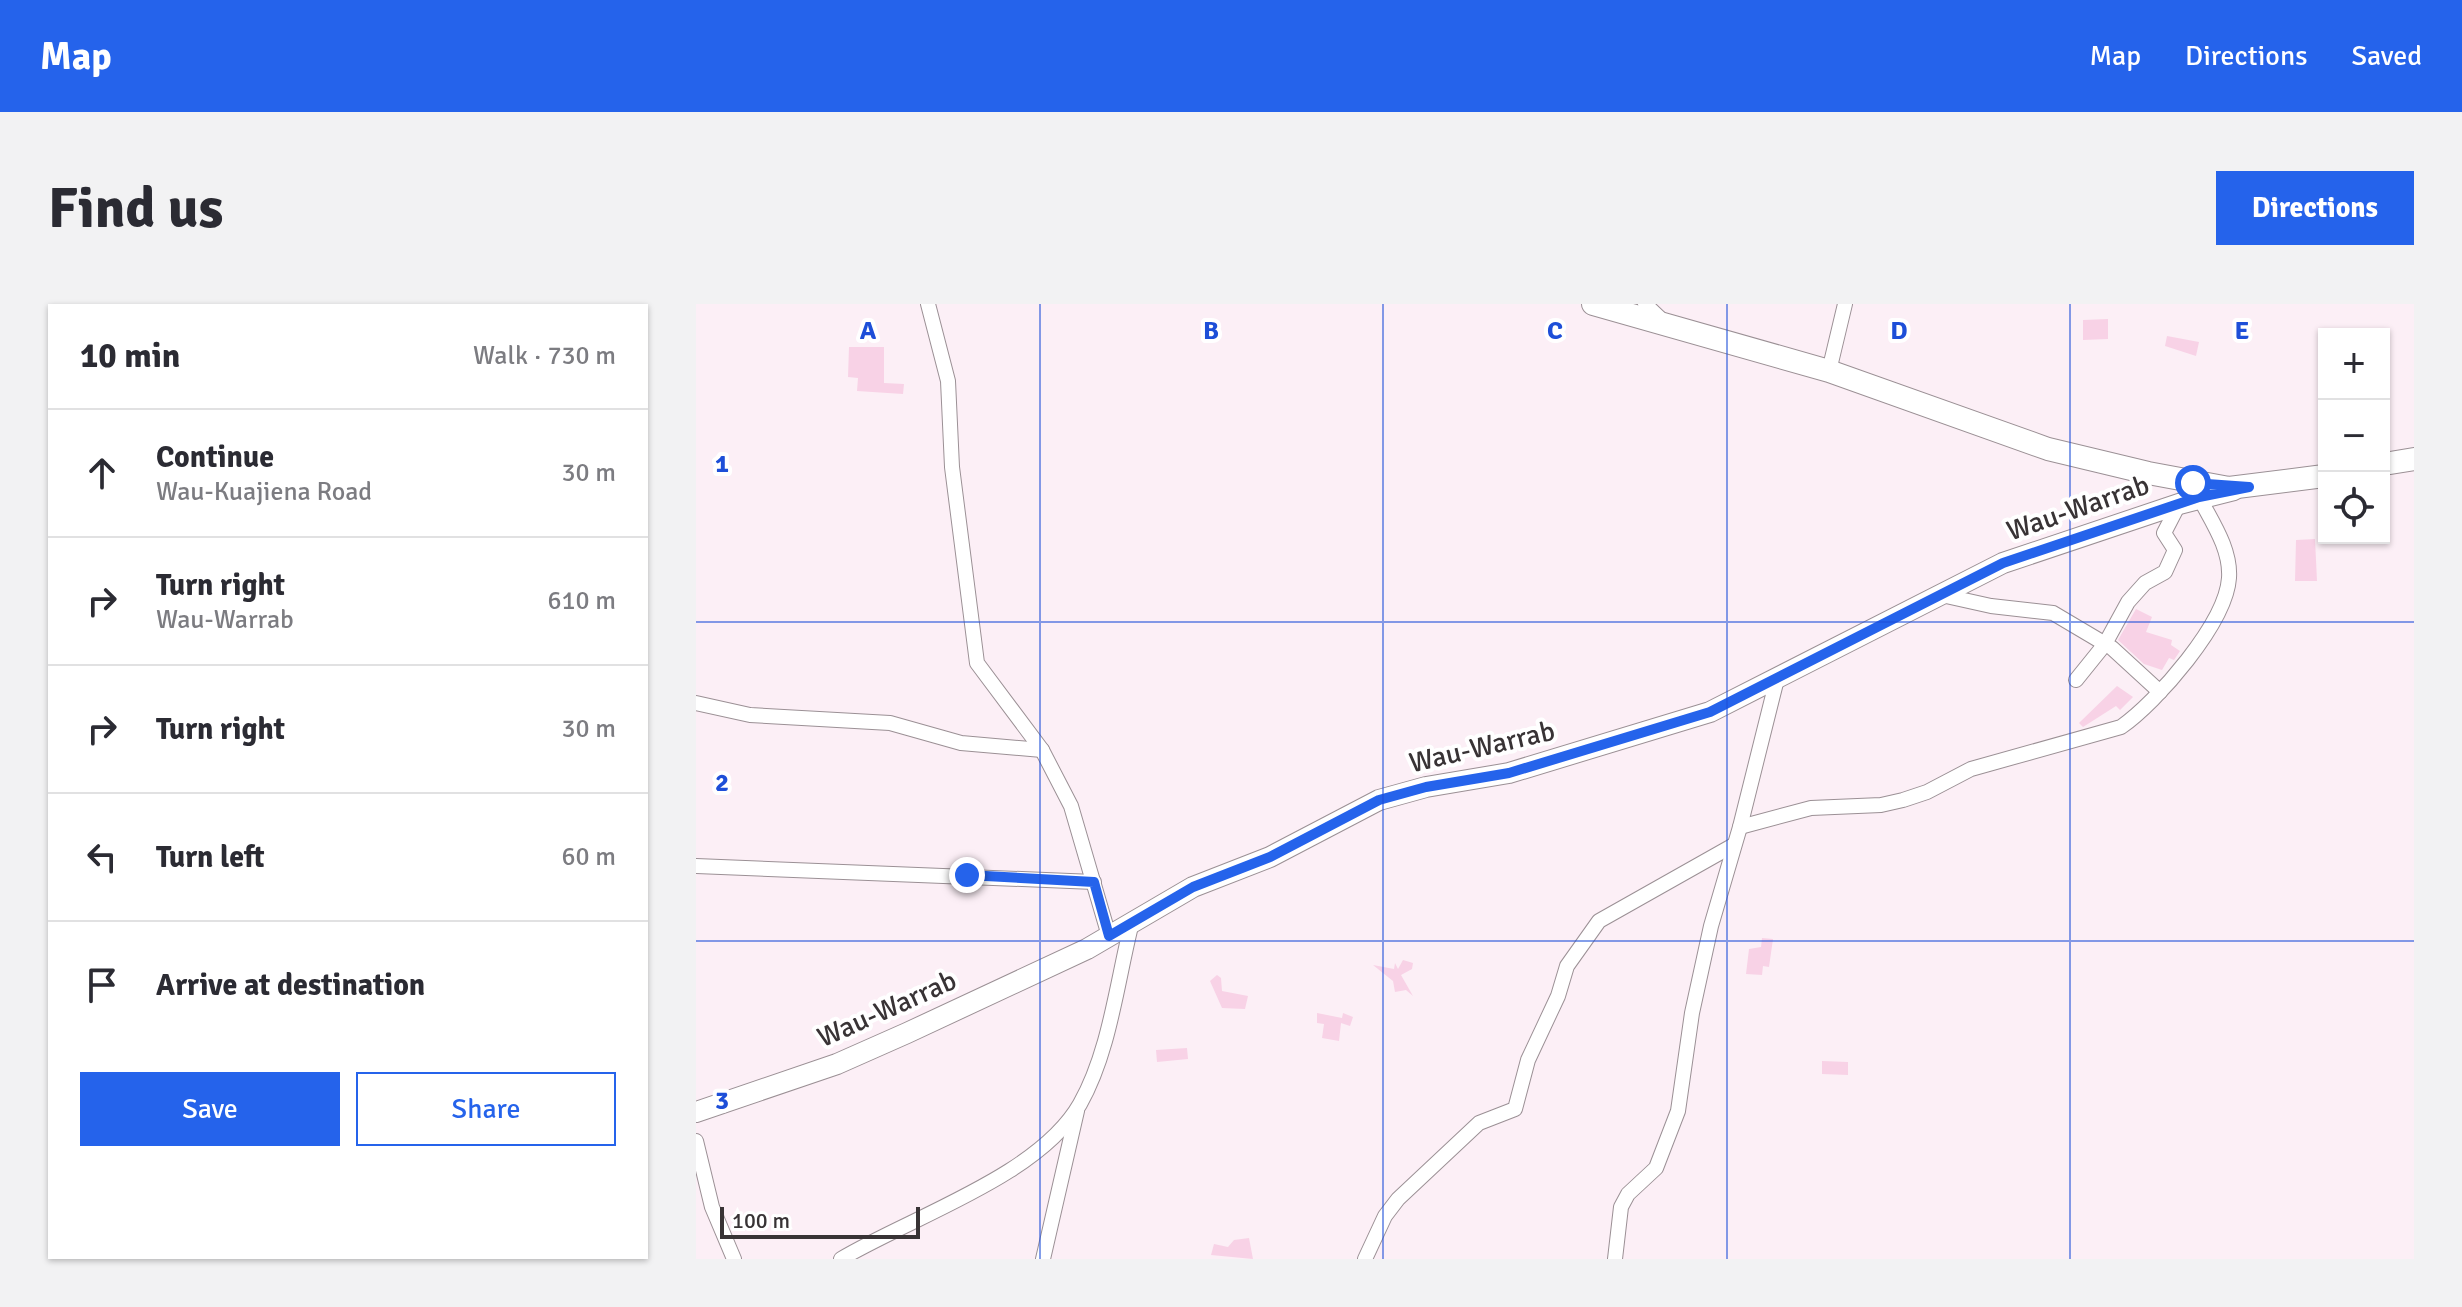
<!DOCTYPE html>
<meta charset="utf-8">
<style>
:root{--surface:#fff;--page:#f2f2f3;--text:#2b2b33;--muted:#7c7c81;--line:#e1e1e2;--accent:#2563eb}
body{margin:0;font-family:Signika,sans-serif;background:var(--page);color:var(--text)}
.controls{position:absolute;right:24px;top:24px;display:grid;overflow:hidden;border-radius:0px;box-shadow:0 2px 6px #0004}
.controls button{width:72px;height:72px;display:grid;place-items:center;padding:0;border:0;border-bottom:2px solid var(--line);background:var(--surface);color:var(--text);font:40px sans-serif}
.scale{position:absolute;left:24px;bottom:20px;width:200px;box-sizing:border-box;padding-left:8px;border:4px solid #383335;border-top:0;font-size:22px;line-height:28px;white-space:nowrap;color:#383335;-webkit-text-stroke:6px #fff;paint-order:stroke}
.stop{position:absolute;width:24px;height:24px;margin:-18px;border:6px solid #2563eb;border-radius:50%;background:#fff}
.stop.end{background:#2563eb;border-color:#fff;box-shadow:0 2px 8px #0008}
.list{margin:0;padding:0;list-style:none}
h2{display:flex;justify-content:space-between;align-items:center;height:104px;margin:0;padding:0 32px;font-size:34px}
h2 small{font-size:26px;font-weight:400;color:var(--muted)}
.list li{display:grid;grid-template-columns:52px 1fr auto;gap:24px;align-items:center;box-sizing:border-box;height:128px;padding:0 32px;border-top:2px solid var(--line)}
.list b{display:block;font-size:30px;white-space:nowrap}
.list p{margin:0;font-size:26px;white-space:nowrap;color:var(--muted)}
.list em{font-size:26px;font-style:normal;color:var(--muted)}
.actions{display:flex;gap:16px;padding:24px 32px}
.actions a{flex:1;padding:18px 0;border:2px solid var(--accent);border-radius:0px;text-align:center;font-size:28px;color:var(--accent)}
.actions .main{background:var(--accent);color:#fff}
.icon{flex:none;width:44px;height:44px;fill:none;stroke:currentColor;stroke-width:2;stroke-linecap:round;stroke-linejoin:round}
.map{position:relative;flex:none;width:1718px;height:955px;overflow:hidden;border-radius:0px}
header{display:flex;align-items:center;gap:48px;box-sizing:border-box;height:112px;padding:0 40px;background:var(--accent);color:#fff}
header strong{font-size:38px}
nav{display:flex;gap:44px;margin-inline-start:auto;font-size:28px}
.intro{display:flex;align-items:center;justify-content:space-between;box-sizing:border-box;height:192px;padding:0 48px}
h1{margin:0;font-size:56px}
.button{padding:20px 36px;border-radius:0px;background:var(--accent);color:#fff;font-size:28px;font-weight:700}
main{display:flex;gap:48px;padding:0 48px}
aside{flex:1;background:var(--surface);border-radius:0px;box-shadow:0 2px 6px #0004}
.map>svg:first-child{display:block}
.building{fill:#f8d2e6}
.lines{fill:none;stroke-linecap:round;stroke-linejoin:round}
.minor-casing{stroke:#9b9095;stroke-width:16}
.secondary-casing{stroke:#9b9095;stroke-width:22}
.primary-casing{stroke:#9b9095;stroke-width:24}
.minor{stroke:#fff;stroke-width:14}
.secondary{stroke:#fff;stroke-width:20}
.primary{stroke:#fff;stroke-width:22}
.route{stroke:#2563eb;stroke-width:10}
.grid{fill:none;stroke:#1d4ed8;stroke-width:2;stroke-opacity:0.55}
.labels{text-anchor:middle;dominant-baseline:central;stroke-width:8;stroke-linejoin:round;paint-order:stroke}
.street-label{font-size:28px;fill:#383335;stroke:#fff}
.grid-label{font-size:26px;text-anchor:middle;font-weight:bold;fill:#1d4ed8;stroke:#fff;stroke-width:8;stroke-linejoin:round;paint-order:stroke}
</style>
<header>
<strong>Map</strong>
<nav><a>Map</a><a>Directions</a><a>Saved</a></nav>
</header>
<div class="intro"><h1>Find us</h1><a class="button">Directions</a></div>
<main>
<aside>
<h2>10 min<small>Walk · 730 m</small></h2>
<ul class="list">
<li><svg class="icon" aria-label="ahead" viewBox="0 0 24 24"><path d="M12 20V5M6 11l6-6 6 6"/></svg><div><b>Continue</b><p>Wau-Kuajiena Road</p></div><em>30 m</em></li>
<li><svg class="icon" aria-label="right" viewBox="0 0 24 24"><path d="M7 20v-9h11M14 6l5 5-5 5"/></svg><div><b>Turn right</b><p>Wau-Warrab</p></div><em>610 m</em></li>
<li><svg class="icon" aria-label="right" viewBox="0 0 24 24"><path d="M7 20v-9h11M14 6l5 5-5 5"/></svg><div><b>Turn right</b></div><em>30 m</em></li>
<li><svg class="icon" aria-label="left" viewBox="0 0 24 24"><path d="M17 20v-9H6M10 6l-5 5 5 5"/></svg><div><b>Turn left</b></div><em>60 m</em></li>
<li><svg class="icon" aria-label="arrive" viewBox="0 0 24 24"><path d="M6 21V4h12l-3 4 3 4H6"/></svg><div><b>Arrive at destination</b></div></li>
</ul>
<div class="actions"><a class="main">Save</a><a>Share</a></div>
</aside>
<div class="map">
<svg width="1718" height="955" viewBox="0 0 1718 955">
<rect width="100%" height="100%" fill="#fceff6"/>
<g class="building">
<polygon points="1412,15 1412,35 1387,36 1387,16"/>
<polygon points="1471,32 1503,38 1500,52 1469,42"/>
<polygon points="153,43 188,43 188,79 208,80 207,90 161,87 162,74 152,73"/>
<polygon points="1619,235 1621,277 1599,277 1600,236"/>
<polygon points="1440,305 1456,313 1450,328 1476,336 1475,341 1484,347 1478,356 1473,354 1466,366 1448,360 1422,336"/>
<polygon points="1421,382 1437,393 1424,406 1420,402 1387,423 1383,419"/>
<polygon points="1066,634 1077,635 1073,663 1067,662 1066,671 1050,670 1053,645 1065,643"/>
<polygon points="707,656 717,659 716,665 705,671 717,692 710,686 699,688 697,677 677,661 698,665 699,659 702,665"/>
<polygon points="521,671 525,674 526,687 552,692 549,705 526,704 514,677"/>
<polygon points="621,709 646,714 647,709 657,713 654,722 645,719 643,737 626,734 628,720 621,719"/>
<polygon points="491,744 492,755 461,758 460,746"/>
<polygon points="1126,757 1152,758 1152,771 1126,770"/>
<polygon points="553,934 557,955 515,951 518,940 532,943 538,936"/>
</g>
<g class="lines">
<defs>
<g id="minor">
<polyline points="232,0 252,77 256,163 281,359 346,446 375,502 413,632"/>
<polyline points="949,0 967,17"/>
<polyline points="1133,67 1149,0"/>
<polyline points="1241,290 1295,302 1357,309 1416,344 1464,388"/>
<polyline points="1380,376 1409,340 1432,298 1449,279 1469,268 1479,246 1468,229 1483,200"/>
<polyline points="0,399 54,411 194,419 265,439 346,446"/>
<path d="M 1044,523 L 1115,504 L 1185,501 L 1207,496 L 1231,488 L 1275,465 L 1425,423 C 1461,398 1530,319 1533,274 C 1535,245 1516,218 1503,193"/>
<polyline points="0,562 398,578"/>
<polyline points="0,837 16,903 38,955"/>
<path d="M 145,955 C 215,913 343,872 384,800 C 414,747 421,677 436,618"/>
<polyline points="347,955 381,807"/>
<polyline points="669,955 689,912 702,895 783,819 819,805 832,756 862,692 871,662 903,617 1036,542"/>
<polyline points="919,955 925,903 932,890 960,864 982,807 996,709 1015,622 1044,523 1081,375"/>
</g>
<polyline id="secondary" points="0,808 141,760 211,729 391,645 497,583 574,553 683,496 730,483 813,469 1014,408 1307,259 1483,200 1538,186"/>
<g id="primary">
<polyline points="897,0 1133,67 1352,145 1452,169 1533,184 1628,172"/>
<polyline points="1688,160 1718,155"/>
</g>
</defs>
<use href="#minor" class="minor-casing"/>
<use href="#secondary" class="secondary-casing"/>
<use href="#primary" class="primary-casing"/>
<use href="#minor" class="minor"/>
<use href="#secondary" class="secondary"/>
<use href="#primary" class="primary"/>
</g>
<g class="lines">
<polyline class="route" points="271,571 398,578 413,632 497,583 574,553 683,496 730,483 813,469 1014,408 1307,259 1503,193 1553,183 1497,179"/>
</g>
<path class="grid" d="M 344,0 L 344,955M 687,0 L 687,955M 1031,0 L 1031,955M 1374,0 L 1374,955M 0,318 L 1718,318M 0,637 L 1718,637"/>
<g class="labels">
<g class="street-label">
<text transform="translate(1382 204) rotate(-19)">Wau-Warrab</text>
<text transform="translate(786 443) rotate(-13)">Wau-Warrab</text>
<text transform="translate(191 705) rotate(-24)">Wau-Warrab</text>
</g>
</g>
<g class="grid-label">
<text x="172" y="35">A</text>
<text x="515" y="35">B</text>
<text x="859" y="35">C</text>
<text x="1203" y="35">D</text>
<text x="1546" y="35">E</text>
<text x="26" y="168">1</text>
<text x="26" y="487">2</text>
<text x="26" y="805">3</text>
</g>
</svg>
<div class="controls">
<button>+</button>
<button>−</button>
<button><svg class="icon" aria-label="locate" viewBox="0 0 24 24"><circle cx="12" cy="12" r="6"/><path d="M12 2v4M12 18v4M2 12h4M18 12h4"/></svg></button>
</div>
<div class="scale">100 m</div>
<div class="stop" style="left:1497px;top:179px"></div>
<div class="stop end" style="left:271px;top:571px"></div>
</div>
</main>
